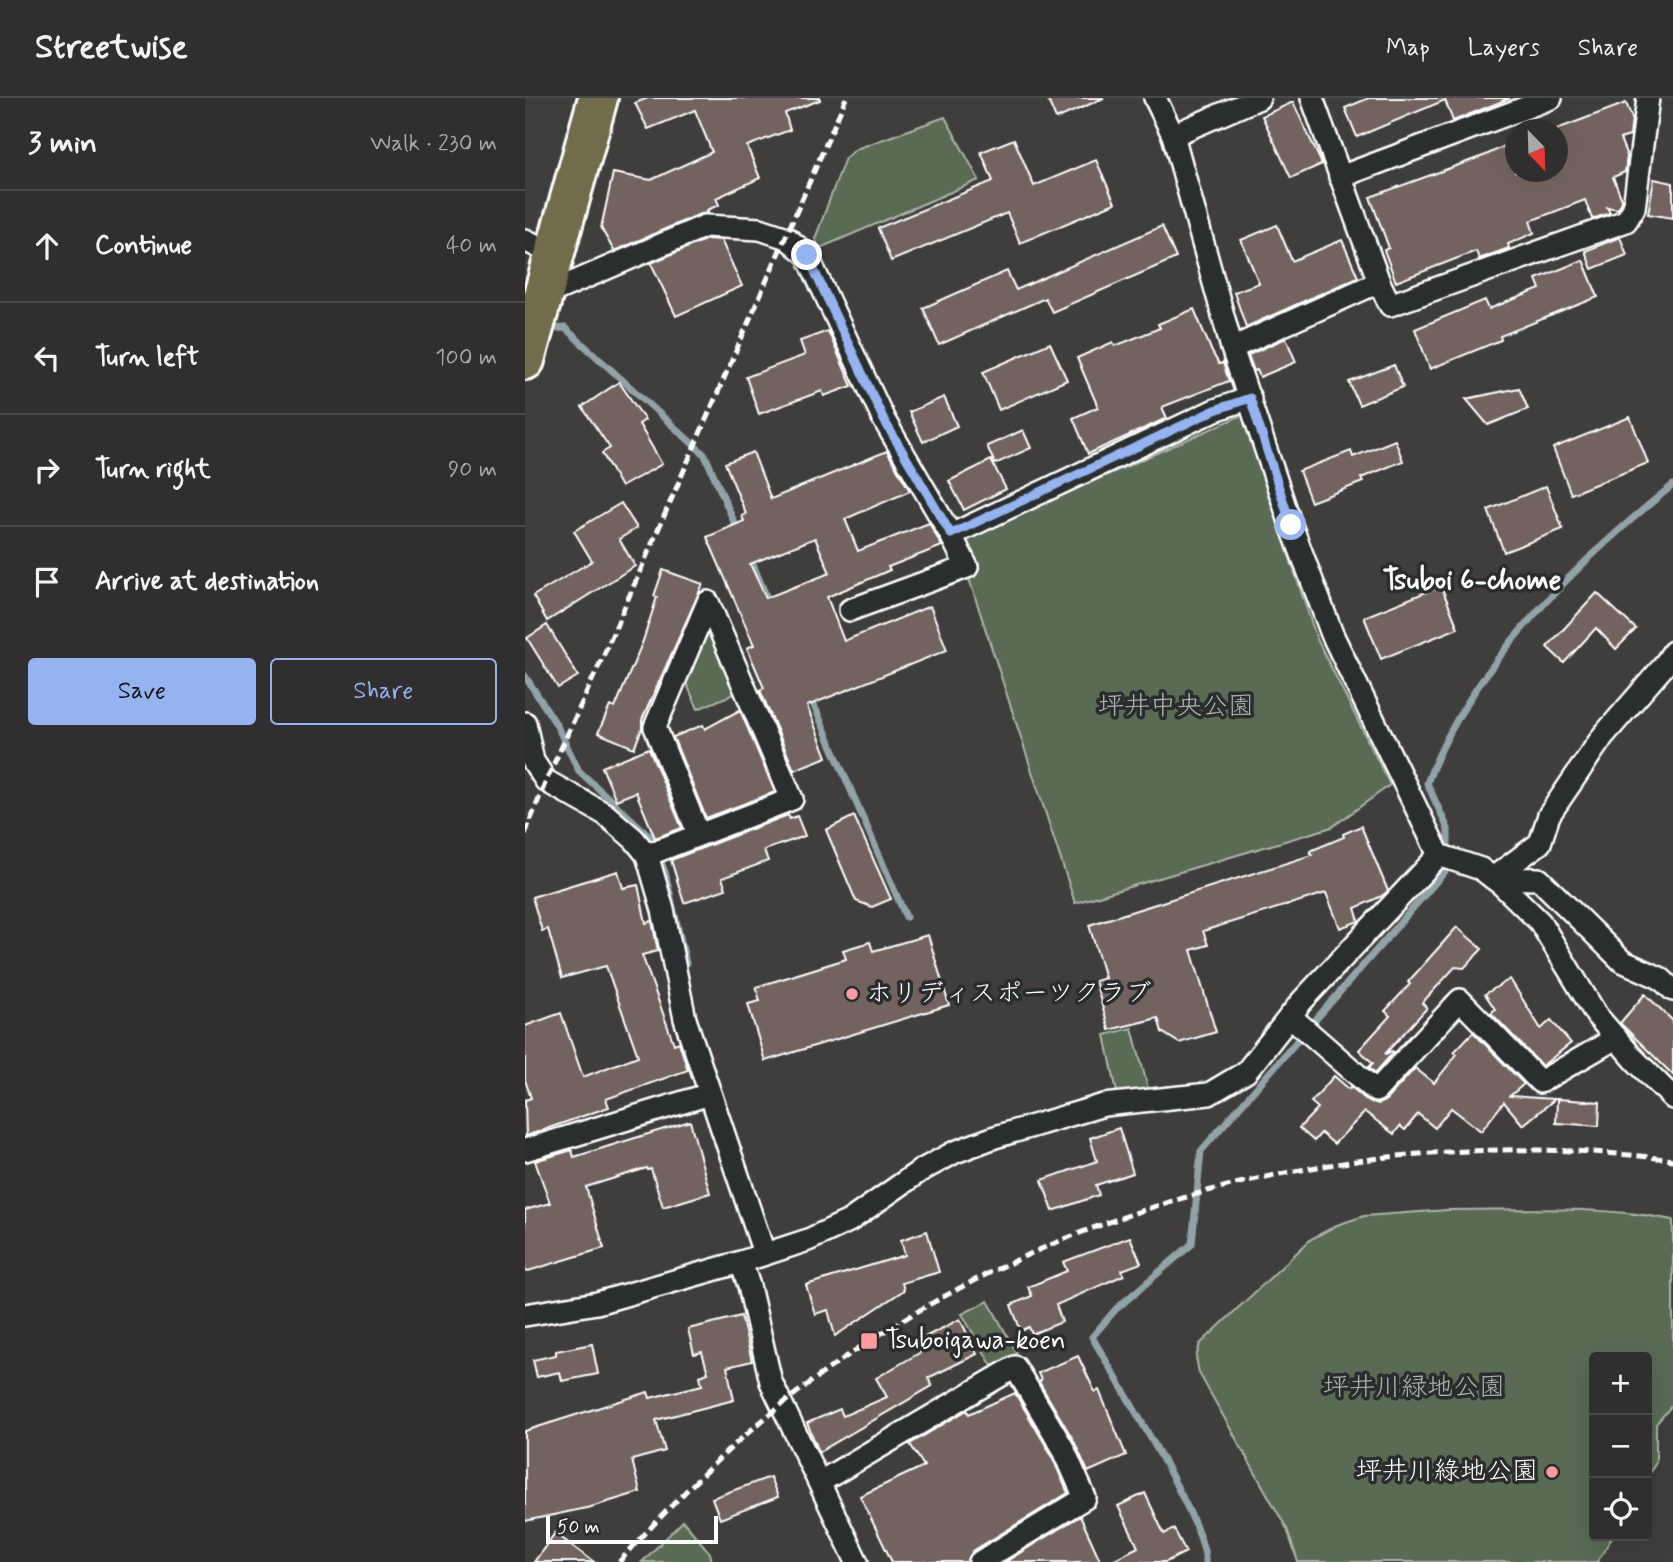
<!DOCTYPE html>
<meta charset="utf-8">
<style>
:root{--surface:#302e2e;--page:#3c3a3a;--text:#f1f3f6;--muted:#a8a8aa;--line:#4b4a4a;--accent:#95b2f1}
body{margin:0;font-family:Mynerve,"Klee One",sans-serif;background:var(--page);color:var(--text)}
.controls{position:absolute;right:21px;bottom:21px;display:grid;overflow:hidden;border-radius:7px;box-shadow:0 7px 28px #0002}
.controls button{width:63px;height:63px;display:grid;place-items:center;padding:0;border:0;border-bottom:2px solid var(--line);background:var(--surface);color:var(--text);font:35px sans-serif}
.compass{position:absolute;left:980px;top:21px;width:63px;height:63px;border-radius:50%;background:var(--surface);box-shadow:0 7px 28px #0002;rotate:157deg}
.scale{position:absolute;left:21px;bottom:18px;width:172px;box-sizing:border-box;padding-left:7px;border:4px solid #fff;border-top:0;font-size:19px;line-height:24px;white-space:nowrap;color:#fff;-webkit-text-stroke:5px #2a2d2e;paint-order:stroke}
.stop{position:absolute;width:21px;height:21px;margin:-16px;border:5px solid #95b2f1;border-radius:50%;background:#fff}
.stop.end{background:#95b2f1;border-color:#fff;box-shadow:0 2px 7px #0008}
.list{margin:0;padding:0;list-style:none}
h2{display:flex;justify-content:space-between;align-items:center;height:91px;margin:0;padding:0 28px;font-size:30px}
h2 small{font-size:23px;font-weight:400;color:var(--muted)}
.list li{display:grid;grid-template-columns:46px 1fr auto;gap:21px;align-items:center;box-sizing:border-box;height:112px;padding:0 28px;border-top:2px solid var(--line)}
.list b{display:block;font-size:26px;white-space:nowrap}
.list em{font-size:23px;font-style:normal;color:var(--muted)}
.actions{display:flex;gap:14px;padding:21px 28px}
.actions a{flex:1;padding:16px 0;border:2px solid var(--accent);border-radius:7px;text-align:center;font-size:24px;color:var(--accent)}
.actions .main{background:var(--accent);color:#111}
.icon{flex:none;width:38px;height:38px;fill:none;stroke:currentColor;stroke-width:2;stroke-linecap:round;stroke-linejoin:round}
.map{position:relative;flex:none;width:1148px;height:1464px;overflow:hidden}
header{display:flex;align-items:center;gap:42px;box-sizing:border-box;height:98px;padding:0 35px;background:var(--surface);border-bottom:2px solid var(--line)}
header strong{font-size:33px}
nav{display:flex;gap:38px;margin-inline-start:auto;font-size:24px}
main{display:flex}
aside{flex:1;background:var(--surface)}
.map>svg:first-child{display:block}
.green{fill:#5a6b54;stroke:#acb5aa;stroke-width:2}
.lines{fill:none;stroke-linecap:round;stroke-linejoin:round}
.stream{stroke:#92a3a8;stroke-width:7}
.building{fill:#726460;stroke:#fff;stroke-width:2;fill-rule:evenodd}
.street-casing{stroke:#fff;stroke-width:26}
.highway-casing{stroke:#fff;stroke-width:44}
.street{stroke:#2a2d2e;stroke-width:21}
.highway{stroke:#716c4b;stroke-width:38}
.rail{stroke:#fff;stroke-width:5;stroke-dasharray:10 5;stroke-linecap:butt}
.route{stroke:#95b2f1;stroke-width:9}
.poi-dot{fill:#ff9aa2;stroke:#2a2d2e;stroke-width:2.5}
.labels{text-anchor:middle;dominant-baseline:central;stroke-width:7;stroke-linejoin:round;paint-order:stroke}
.park-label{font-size:26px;fill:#acb5aa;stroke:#2a2d2e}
.poi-label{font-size:26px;fill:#fff;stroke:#2a2d2e;text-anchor:start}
.neighbourhood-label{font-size:28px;font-weight:bold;fill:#fff;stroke:#2a2d2e}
</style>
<header>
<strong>Streetwise</strong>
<nav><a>Map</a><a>Layers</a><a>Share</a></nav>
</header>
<main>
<aside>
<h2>3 min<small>Walk · 230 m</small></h2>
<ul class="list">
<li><svg class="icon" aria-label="ahead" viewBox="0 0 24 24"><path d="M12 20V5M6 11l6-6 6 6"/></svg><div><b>Continue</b></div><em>40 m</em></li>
<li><svg class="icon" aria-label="left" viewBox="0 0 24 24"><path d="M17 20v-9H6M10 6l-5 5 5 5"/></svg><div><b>Turn left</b></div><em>100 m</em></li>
<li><svg class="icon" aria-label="right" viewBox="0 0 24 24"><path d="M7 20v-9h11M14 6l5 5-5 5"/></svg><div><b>Turn right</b></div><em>90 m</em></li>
<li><svg class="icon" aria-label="arrive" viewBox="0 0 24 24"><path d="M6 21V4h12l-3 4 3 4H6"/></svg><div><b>Arrive at destination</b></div></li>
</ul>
<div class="actions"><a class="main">Save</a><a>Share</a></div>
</aside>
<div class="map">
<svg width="1148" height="1464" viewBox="0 0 1148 1464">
<rect width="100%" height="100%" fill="#403e3d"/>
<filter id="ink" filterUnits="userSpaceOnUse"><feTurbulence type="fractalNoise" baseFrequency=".0143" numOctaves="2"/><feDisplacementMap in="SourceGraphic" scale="14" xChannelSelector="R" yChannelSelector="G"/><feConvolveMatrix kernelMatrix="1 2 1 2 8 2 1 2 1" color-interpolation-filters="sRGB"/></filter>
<g filter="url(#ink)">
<g class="green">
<polygon points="420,19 454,82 295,150 290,141 320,60 331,51"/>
<polygon points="717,317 792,541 865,687 807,729 550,805 432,444"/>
<polygon points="177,537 187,537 211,595 173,611 159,580"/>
<polygon points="607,930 624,994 599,997 592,994 580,937"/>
<path d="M 922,1112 C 996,1112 1075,1107 1148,1122 L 1148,1306 L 1131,1326 L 1131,1364 L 1122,1380 L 1122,1259 L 1069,1259 L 1069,1438 L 1088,1438 L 1072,1464 L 773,1464 L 762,1431 L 674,1275 L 671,1259 L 675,1246 L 786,1141 L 812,1127 L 839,1118 Z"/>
<polygon points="463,1203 492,1255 467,1268 437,1216"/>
<polygon points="158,1423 185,1455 187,1464 117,1464"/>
</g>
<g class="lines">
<g class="stream">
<polyline points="20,231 40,230 180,357 213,433"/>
<polyline points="224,457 245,507"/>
<polyline points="0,578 31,626 54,673 126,739 140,774 161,865"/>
<polyline points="285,598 381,819"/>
<path d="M 680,1464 C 685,1432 588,1276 567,1239 L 591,1211 L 667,1146 L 676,1053 L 923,770 L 923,731 L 902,685 C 944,570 1054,462 1148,387"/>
</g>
</g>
<g class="building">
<polygon points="123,0 295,0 295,2 260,15 265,32 222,48 235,80 191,100 194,107 182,112 184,115 175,116 89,153 76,130 88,75 126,82 187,54 170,12 123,31 110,5"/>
<polygon points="522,0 579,0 531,21"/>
<polygon points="844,0 985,0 928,23 920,2 832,39 820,10"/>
<polygon points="768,4 797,66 766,80 737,18"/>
<polygon points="1101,5 1107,20 1105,38 1095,41 1102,58 1100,74 1088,79 1097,102 1093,111 1082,109 1085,115 1067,121 1060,102 1005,123 1009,135 983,146 984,150 954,161 951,153 871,184 859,152 864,150 845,99 961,57 990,43 990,74 1032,74 1032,31"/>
<polygon points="489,41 509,88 571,62 590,105 495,145 482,115 366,163 353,130 468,83 456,54"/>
<polygon points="1129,81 1148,85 1148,120 1123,116"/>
<polygon points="752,127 767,163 817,142 833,179 721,229 709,194 734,185 716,142"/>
<polygon points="637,128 651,160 527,214 520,200 414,247 398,210 482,173 491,192"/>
<polygon points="1095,139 1102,157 1067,171 1060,153"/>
<polygon points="182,141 196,142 217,188 151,218 126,165"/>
<polygon points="1058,162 1073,199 975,238 976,242 905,271 890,231 960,202 964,211 1015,191 1011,181"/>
<polygon points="669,211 687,254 694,266 698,265 704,283 637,309 642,320 563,356 548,320 573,309 552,260 588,244 590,248 635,230 633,226"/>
<polygon points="303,233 327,288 299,298 297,293 234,316 221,279 280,257 275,243"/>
<polygon points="761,240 771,264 735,279 732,272 729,273 723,257"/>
<polygon points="525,245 542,282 474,312 458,274"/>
<polygon points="869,267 878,289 834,307 824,284"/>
<polygon points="94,284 120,322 114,326 137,366 96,389 77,355 85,350 57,309"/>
<polygon points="994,290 1003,311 963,327 941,301"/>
<polygon points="419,299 432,328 398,344 384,314"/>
<polygon points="1105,319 1123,365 1046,396 1028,350"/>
<polygon points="498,332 506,350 470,366 462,348"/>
<polygon points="870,342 878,363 836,380 838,384 786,404 774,373 826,353 828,359"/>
<path d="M 362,353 L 385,393 L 320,421 L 333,453 L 404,425 L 417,448 L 363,469 L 365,472 L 302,499 L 319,543 L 405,508 L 422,552 L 282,608 L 302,659 L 269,672 L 235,592 L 239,590 L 222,550 L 229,547 L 182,439 L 219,423 L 217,418 L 221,416 L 200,365 L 228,354 L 246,401 ZM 290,440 L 305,475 L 241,500 L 225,466 Z"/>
<polygon points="466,362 481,391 439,412 424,383"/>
<polygon points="1021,388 1038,431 979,454 963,412"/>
<polygon points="96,405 112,430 94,441 110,468 22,523 8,498 67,463 49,433"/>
<polygon points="138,472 178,486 117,622 117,631 109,650 73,635 85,608 90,610 118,543 132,499 129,498"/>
<polygon points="916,488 933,530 856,561 839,519"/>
<polygon points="1072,495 1111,531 1091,551 1071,530 1039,565 1022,549"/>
<polygon points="22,527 53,578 33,590 2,540"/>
<polygon points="215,612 250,694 181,720 148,639 178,627 180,631"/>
<polygon points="124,650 157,730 130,740 111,694 91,702 77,669"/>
<polygon points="263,717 265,721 272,718 280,738 239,752 243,763 197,780 201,791 159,805 146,762"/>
<polygon points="329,718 366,801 347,809 331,803 301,732"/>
<polygon points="836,728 863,793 857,798 830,810 834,823 815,830 801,795 678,833 683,847 666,852 691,934 654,945 637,934 633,920 584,932 570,883 580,880 564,827 787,757 785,753 819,739 818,736"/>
<polygon points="93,773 98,790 113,787 121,825 127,823 133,853 117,857 149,946 154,944 163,972 81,1001 84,1009 1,1038 0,1002 6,1000 0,982 0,928 36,915 58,979 113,958 81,868 37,880 23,831 17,833 7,799"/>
<polygon points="932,829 957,851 939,870 930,869 897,905 902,910 860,956 867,953 869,954 850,975 844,969 848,965 834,952 865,918 860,913 885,886 883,884"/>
<polygon points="403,837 424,907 240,963 223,906 235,903 231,889 321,861 318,852 345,844 348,853"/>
<polygon points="985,881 1016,931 1026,922 1046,945 1017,968 966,915 970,911 960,896"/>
<polygon points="1120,896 1148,923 1148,977 1095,925"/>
<polygon points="948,934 999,986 985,998 1030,1001 998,1027 979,1004 956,1033 926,1010 910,1030 893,1016 880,1032 875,1028 869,1036 840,1014 809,1046 796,1035 789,1043 774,1030 793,1010 786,1004 809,978 824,991 826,989 843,1003 854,1006 861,1002 890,970 909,985 932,956 929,954"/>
<polygon points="1032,1001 1075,1004 1074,1028 1031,1025"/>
<polygon points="165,1023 185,1095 138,1109 126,1071 123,1072 122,1070 61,1089 79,1150 0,1174 0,1112 25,1105 10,1063 47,1052 49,1059"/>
<polygon points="594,1030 608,1075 571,1087 574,1097 528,1113 517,1082 572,1063 565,1040"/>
<polygon points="402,1133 414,1174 377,1185 379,1192 310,1238 303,1212 290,1216 281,1187 380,1157 376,1142"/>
<polygon points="605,1139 616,1165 597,1172 599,1177 531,1207 537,1224 507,1236 504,1229 496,1233 486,1207 507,1198 503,1189 542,1173 538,1164"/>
<polygon points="216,1218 227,1263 202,1269 209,1302 131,1322 140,1353 107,1362 115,1394 66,1409 0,1423 0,1333 123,1294 125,1300 177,1287 175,1278 183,1275 177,1254 169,1256 163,1231"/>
<polygon points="435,1221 452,1256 403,1280 407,1288 294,1354 282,1325 315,1311 318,1318 362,1299 351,1280 396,1254 393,1249 403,1245 400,1239"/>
<polygon points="67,1246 73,1276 37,1283 35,1274 12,1279 8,1262 31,1257 31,1253"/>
<polygon points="553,1258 570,1294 574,1292 601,1357 563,1374 549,1343 514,1284 516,1282 513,1275"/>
<polygon points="490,1295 526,1356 543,1395 448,1453 442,1464 367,1464 335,1398 399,1368 385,1346 442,1312 444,1316"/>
<polygon points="245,1379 253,1399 195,1421 187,1400"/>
<polygon points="620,1395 639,1436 649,1431 661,1454 641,1464 584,1464 613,1449 593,1408"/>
<polygon points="555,1418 576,1464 480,1464"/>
<polygon points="30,1435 69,1464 9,1464"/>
</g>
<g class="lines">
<defs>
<g id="street">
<polyline points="630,0 648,37 707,250 766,427 807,536 914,757 956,771 977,787 1015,824 1072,918 1110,962 1148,1000"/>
<polyline points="787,0 854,184 865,207 1101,123 1109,110 1123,0"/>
<polyline points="648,37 734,0"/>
<polyline points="815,79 1026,0"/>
<polyline points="0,142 12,148"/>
<polyline points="17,198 180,128 235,131 262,140 282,157 359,322 426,437 690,312 725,300"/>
<polyline points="707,250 854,184"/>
<polyline points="325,512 442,469 426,437"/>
<polyline points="1148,554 1138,569 1078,638 1024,717 1015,745 968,780 1014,781 1097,863 1135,880 1148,892"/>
<polyline points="0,625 8,663 21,683 80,716 109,741 122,757 138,812 160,921 239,1155"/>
<polyline points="122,757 267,701 183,504 130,629 174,737"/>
<polyline points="765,918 851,993 935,902 1015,984 1091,940"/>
<polyline points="0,1052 185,996"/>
<polyline points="216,1164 224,1188 246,1284 332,1464"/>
<polyline points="0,1217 72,1205 216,1164 283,1142 324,1123 395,1073 430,1054 470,1039 579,1007 684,996 721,974 777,903 914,757"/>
<polyline points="295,1384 490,1269 538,1350 560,1400 455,1464"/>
</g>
<polyline id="highway" points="0,262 73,0"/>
</defs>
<use href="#street" class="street-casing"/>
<use href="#highway" class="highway-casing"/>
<use href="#street" class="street"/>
<use href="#highway" class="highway"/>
<g class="rail">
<polyline points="0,736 21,683 76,563 321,0"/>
<path d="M 94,1464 C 145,1408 196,1355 255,1308 C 502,1109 835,1020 1148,1062"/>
</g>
</g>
</g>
<g class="lines" filter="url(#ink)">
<polyline class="route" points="282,157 359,322 426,436 690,312 725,300 766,427"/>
</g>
<g class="poi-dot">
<circle cx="327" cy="896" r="7"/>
<rect x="335" y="1234" width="18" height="18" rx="3.5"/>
<circle cx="1027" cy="1374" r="7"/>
</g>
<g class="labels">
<g class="park-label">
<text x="651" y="609">坪井中央公園</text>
<text x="889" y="1290">坪井川緑地公園</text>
</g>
<g class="poi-label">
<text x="341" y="896">ホリディスポーツクラブ</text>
<text x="360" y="1243">Tsuboigawa-koen</text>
<text x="1013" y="1374" text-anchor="end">坪井川綠地公園</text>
</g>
<g class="neighbourhood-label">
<text x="947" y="483">Tsuboi 6-chome</text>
</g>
</g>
</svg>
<div class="controls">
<button>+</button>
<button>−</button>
<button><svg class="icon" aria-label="locate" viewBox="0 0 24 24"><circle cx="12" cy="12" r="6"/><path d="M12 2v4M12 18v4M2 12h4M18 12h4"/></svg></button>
</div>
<svg class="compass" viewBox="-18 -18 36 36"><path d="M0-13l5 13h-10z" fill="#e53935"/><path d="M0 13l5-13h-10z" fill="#a8a8aa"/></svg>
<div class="scale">50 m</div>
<div class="stop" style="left:766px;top:427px"></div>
<div class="stop end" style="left:282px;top:157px"></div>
</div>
</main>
